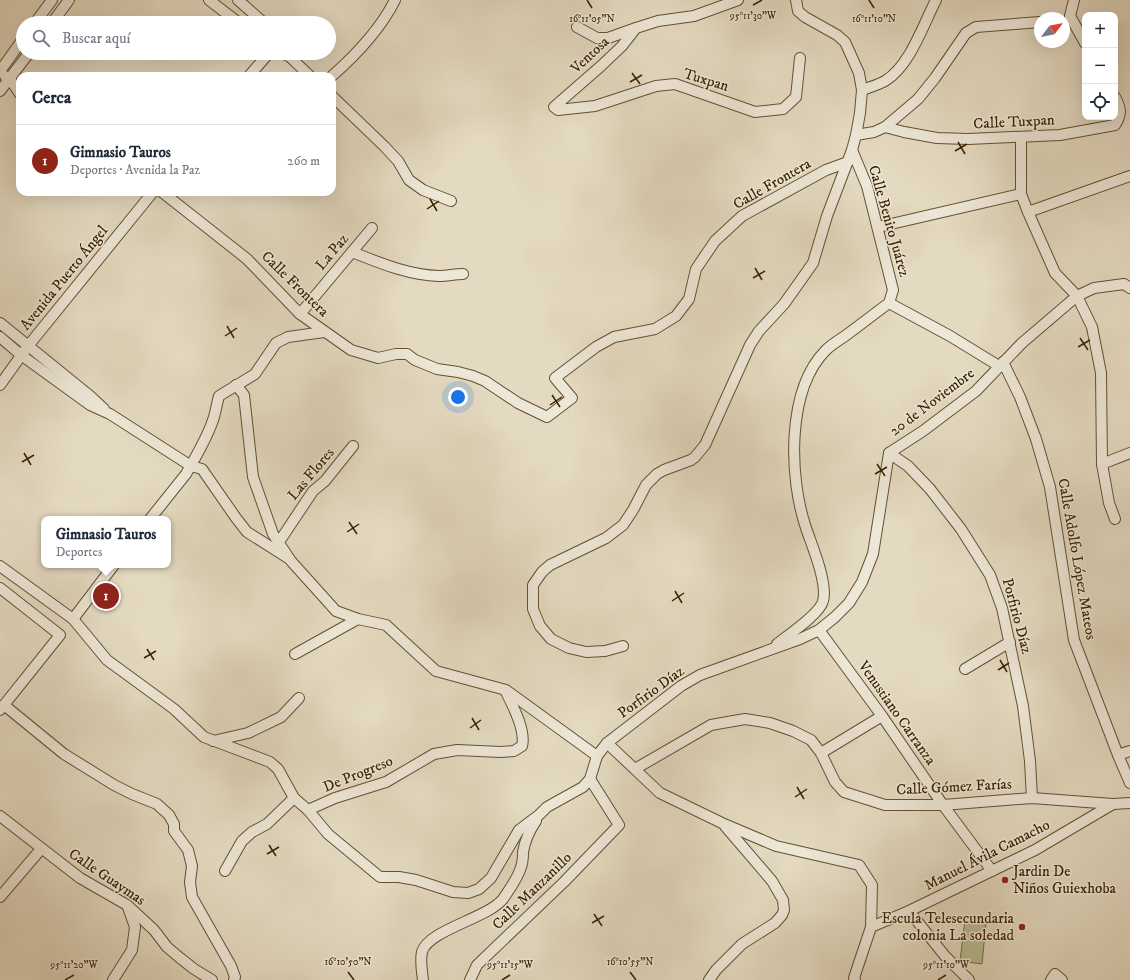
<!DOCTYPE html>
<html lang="es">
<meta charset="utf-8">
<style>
:root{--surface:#fff;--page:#f2f2f3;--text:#1f2937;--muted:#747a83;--line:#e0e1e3;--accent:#8f2418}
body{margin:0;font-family:"IM FELL DW Pica",serif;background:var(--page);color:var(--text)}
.controls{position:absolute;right:12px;top:12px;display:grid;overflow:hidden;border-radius:8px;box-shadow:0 4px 16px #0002}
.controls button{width:36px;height:36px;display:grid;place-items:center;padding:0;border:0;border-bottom:1px solid var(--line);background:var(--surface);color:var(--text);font:20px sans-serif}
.compass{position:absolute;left:1034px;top:12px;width:36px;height:36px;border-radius:50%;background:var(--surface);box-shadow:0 4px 16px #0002;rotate:58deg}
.you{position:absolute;left:458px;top:397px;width:14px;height:14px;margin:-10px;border:3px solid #fff;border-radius:50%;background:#1a73e8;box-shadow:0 0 0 6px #1a73e833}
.badge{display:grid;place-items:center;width:26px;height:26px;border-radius:50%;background:var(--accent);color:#fff;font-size:13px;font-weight:700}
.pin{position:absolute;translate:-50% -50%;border:2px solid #fff;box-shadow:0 1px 4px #0006}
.popup{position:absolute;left:41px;top:516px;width:130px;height:52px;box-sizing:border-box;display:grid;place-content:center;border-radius:8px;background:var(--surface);filter:drop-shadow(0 1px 3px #0005);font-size:13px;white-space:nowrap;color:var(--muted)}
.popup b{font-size:15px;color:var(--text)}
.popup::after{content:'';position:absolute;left:50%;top:100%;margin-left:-8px;border:8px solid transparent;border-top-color:var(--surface)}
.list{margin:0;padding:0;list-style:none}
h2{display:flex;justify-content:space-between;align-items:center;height:52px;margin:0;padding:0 16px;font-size:17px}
h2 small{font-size:13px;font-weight:400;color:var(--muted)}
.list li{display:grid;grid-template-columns:26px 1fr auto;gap:12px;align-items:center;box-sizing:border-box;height:72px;padding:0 16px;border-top:1px solid var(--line)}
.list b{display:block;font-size:15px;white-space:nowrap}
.list p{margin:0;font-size:13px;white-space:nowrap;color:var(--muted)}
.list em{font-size:13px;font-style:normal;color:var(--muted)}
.icon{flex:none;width:22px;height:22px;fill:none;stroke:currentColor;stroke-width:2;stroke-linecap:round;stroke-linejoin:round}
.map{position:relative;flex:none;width:1130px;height:980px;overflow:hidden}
.search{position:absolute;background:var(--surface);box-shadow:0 4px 16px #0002;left:16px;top:16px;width:320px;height:44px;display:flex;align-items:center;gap:10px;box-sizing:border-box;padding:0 14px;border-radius:22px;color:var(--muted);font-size:15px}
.panel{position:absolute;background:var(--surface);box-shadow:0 4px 16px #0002;left:16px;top:72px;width:320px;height:124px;border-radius:12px}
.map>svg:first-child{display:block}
.pitch{fill:#b5bf92;stroke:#777049}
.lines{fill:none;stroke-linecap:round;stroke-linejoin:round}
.street-casing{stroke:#645030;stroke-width:12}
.street{stroke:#ede7d7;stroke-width:10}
.ticks{fill:none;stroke:#392200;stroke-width:1.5}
.poi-dot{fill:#8f2418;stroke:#ede7d7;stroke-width:1.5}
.labels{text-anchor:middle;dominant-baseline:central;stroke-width:3;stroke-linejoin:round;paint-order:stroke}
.street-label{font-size:15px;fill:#392200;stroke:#ede7d7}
.poi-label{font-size:15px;fill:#392200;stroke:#ede7d7;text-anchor:start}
.ticks-label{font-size:10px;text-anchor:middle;fill:#392200;stroke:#ede7d7;stroke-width:3;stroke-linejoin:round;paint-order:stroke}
</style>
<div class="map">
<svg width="1130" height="980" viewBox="0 0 1130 980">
<rect width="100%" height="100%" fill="#e4dac1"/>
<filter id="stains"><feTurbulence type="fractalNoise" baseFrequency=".005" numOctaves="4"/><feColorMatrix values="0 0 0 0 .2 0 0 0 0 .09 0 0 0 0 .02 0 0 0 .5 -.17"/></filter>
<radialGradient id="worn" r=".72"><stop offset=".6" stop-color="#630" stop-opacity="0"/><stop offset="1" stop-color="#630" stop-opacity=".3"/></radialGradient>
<polygon class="pitch" points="965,920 986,923 982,964 960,961"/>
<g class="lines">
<defs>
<g id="street">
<polyline points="209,0 239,23"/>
<polyline points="238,0 264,23"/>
<polyline points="738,0 694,16 658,21 636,28 622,46 601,66 554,107 558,110 595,106 656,86 675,84 755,112 783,109 796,97 800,58"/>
<polyline points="1070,16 1085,43"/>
<polyline points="1070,16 1074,0"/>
<polyline points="35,23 52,0"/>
<polyline points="52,23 69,0"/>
<polyline points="577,27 597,38 608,38 636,28"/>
<polyline points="282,53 290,57 310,76"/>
<polyline points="0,71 23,39"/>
<polyline points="5,76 10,79 20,94"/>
<polyline points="249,76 269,53"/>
<path d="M 332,76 C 357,54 380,30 395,0"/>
<path d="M 862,90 C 870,87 878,85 885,81 C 910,66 923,25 936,0"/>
<polyline points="0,91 29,53"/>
<polyline points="332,96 384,146 398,161 409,180 423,190 451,201"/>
<path d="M 885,127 L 904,132 L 937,138 L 968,139 L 1060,135 L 1115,125 C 1122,114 1121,108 1115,97"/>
<polyline points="856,135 874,132 885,127 918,99 935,78 966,33 976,27 1040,22"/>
<polyline points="1021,137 1021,194 1028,212 1055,273 1077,296 1092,327 1101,373 1102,464 1109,503 1115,519"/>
<polyline points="162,192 247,259 300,314 351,350 378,358 396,354 407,354 415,360 437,369 458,372 473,376 485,381 518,403 547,417 572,398 555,378 596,347 614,337 655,329 676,316 689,299 696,269 715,241 742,216 826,170 848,162"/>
<polyline points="1028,212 1130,176"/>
<polyline points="878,227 1021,194"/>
<path d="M 352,252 C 380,263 408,275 439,276 C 447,276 455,274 463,274"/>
<polyline points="889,303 950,336 999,366"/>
<polyline points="300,314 372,228"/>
<polyline points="0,323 90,396 104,409"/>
<polyline points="0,337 21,355 90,405 110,414 191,466 202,469 236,518 247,532 288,558"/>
<polyline points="1003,362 1020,397 1036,439 1050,487 1074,640 1118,755 1130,783"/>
<polyline points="0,385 28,346 153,192"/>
<polyline points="236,385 244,395 253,477 273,534 291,561 336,611 358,619 386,625 436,671 506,690 597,756"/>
<polyline points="889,453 908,466 930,489 961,529 990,575 1002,608 1023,706 1030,761 1032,798"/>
<polyline points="1102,464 1130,453"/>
<path d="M 150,519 L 186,474 C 196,456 208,437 214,417 C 216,410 217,403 219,396 L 255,374 L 276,343 L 288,337 L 324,332"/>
<polyline points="279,542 313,491 325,481 353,446"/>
<polyline points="0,566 73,619 107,660 174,709 204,737 270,762 278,769 294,798 308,810 328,834 380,877 399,877 416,880 453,892 468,893 479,889 491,878 519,830 539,815 547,807 583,787 590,779 597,756 607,743 681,686 700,675 800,639 819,630 835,617 849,603 862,582 873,554 889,453 923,431 976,391 1022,343 1077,296 1094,288 1124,284 1130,288"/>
<polyline points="0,588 60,635 0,710"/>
<polyline points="73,619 114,565"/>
<polyline points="819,630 882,716 943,805 992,871"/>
<path d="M 777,644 C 788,635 820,614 823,601 C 828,583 812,546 806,528 C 789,478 786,390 826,350 C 831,345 839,340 845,336 C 860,325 874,314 889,303 L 893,290 L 867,186 L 852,150"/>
<polyline points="623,646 605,651 586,652 569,648 551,639 540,626 533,609 533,585 542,572 550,565 606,538 623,525 633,510 646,485 657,474 664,470 691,460 695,457 705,445 750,345 759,331 784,304 813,263 827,216 852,150 856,135 860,113 862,90 859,73 845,42 837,35 805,17 798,11 796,0"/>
<polyline points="295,654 358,619"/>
<polyline points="965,669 1010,642"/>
<polyline points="4,705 64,754 114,785 132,794 157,804 169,815 174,824 174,831 188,850 192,866 190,882 192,897 231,966 235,977 234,980"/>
<polyline points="213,741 248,733 281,717 299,698"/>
<polyline points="607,743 660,793 722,823 776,846 859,865 872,885 871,927 854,978 855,980"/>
<polyline points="821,753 882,716"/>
<polyline points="1118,755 1130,751"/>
<polyline points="635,769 711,725 745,719 770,723 793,731 811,740 821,753 835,782 844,792 885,805 943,805 1032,798 1113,804 1130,803"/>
<path d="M 308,810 L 335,798 L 386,782 L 434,754 L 457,750 L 501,752 L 514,751 L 522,746 C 526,731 513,706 506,692"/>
<polyline points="0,816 80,878 127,905 154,930 167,947 180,958 194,969 212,980"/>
<polyline points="225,871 242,841 252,832 267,824 294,798"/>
<polyline points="0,897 41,849"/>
<polyline points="909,911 945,956 969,980"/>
<polyline points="871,927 909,911 1035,850 1113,804"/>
<polyline points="113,980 132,950 135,927 128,907"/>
<path d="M 423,980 C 422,972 420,960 422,952 C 428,930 488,918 503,899 C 509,890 518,878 521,867 C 523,862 523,857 523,852 C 525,840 529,831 536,821"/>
<polyline points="470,980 477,965 564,882 619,825 590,779"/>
<polyline points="709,980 716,970 742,944 775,923 782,915 784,910 783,900 772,881 725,826"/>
<polyline points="1051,980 1055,974 1062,980"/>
</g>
</defs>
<use href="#street" class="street-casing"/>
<use href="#street" class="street"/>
</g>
<path class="ticks" d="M 587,0 L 592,8M 869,0 L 874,8M 753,5 L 762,0M 632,73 L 640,84M 630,82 L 642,75M 958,142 L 965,154M 955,151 L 967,144M 430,199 L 437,211M 427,209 L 439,201M 755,268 L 762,280M 753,278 L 765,271M 227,326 L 234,338M 225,336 L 237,328M 1080,338 L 1088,350M 1078,347 L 1090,340M 552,395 L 560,407M 550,405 L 562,397M 24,453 L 31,465M 22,462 L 34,455M 877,464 L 885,476M 875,474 L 887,467M 349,522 L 357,534M 347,532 L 359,524M 675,591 L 682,603M 672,601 L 684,593M 147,649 L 154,660M 144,658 L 156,651M 1000,660 L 1007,672M 998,670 L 1009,663M 472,718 L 479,730M 470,728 L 481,720M 797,787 L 804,799M 795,797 L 807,789M 269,845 L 276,856M 267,854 L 279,847M 594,914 L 602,926M 592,923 L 604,916M 348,972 L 354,980M 630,972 L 636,980M 65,980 L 74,975M 502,980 L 510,975M 938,980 L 946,975"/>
<g class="poi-dot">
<circle cx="1005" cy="880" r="4"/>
<circle cx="1022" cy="927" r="4"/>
</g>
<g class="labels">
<g class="street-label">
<text transform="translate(590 55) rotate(-43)">Ventosa</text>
<text transform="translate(706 80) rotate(17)">Tuxpan</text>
<text transform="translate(1014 122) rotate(-3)">Calle Tuxpan</text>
<text transform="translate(772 184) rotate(-30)">Calle Frontera</text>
<text transform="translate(889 221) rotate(74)">Calle Benito Juárez</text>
<text transform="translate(332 252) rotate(-50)">La Paz</text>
<text transform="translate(64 278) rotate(-51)">Avenida Puerto Ángel</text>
<text transform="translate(295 284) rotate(44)">Calle Frontera</text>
<text transform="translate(932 402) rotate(-37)">20 de Noviembre</text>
<text transform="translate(311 474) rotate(-50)">Las Flores</text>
<text transform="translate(1077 559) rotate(80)">Calle Adolfo López Mateos</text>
<text transform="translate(1017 616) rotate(75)">Porfirio Díaz</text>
<text transform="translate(651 692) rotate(-36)">Porfirio Díaz</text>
<text transform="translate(897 713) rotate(55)">Venustiano Carranza</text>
<text transform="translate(358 774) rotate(-22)">De Progreso</text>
<text transform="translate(954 787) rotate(-3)">Calle Gómez Farías</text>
<text transform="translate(987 855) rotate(-27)">Manuel Ávila Camacho</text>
<text transform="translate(107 877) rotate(34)">Calle Guaymas</text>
<text transform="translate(532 891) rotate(-44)">Calle Manzanillo</text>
</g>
<g class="poi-label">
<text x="1013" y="871">Jardin De<tspan x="1013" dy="17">Niños Guiexhoba</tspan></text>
<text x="1014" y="918" text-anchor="end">Escula Telesecundaria<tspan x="1014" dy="17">colonia La soledad</tspan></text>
</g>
</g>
<g class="ticks-label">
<text x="753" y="19">95°11'30"W</text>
<text x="592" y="22">16°11'05"N</text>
<text x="874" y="22">16°11'10"N</text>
<text x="348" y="965">16°10'50"N</text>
<text x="630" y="965">16°10'55"N</text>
<text x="74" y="968">95°11'20"W</text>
<text x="510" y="968">95°11'15"W</text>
<text x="946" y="968">95°11'10"W</text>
</g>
<rect width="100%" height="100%" filter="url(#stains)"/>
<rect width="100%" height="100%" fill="url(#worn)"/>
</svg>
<div class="controls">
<button>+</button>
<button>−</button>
<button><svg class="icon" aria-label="locate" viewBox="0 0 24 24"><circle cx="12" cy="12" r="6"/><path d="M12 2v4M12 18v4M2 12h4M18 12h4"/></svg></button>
</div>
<svg class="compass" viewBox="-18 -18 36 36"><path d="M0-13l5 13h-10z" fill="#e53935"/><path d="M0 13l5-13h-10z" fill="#747a83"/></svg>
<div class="you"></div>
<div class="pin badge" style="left:106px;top:596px">1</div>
<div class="popup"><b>Gimnasio Tauros</b>Deportes</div>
<div class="search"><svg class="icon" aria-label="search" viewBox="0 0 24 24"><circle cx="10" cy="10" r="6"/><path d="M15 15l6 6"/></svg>Buscar aquí</div>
<section class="panel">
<h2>Cerca<small></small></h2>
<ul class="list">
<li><span class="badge">1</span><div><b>Gimnasio Tauros</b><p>Deportes · Avenida la Paz</p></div><em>260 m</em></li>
</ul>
</section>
</div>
